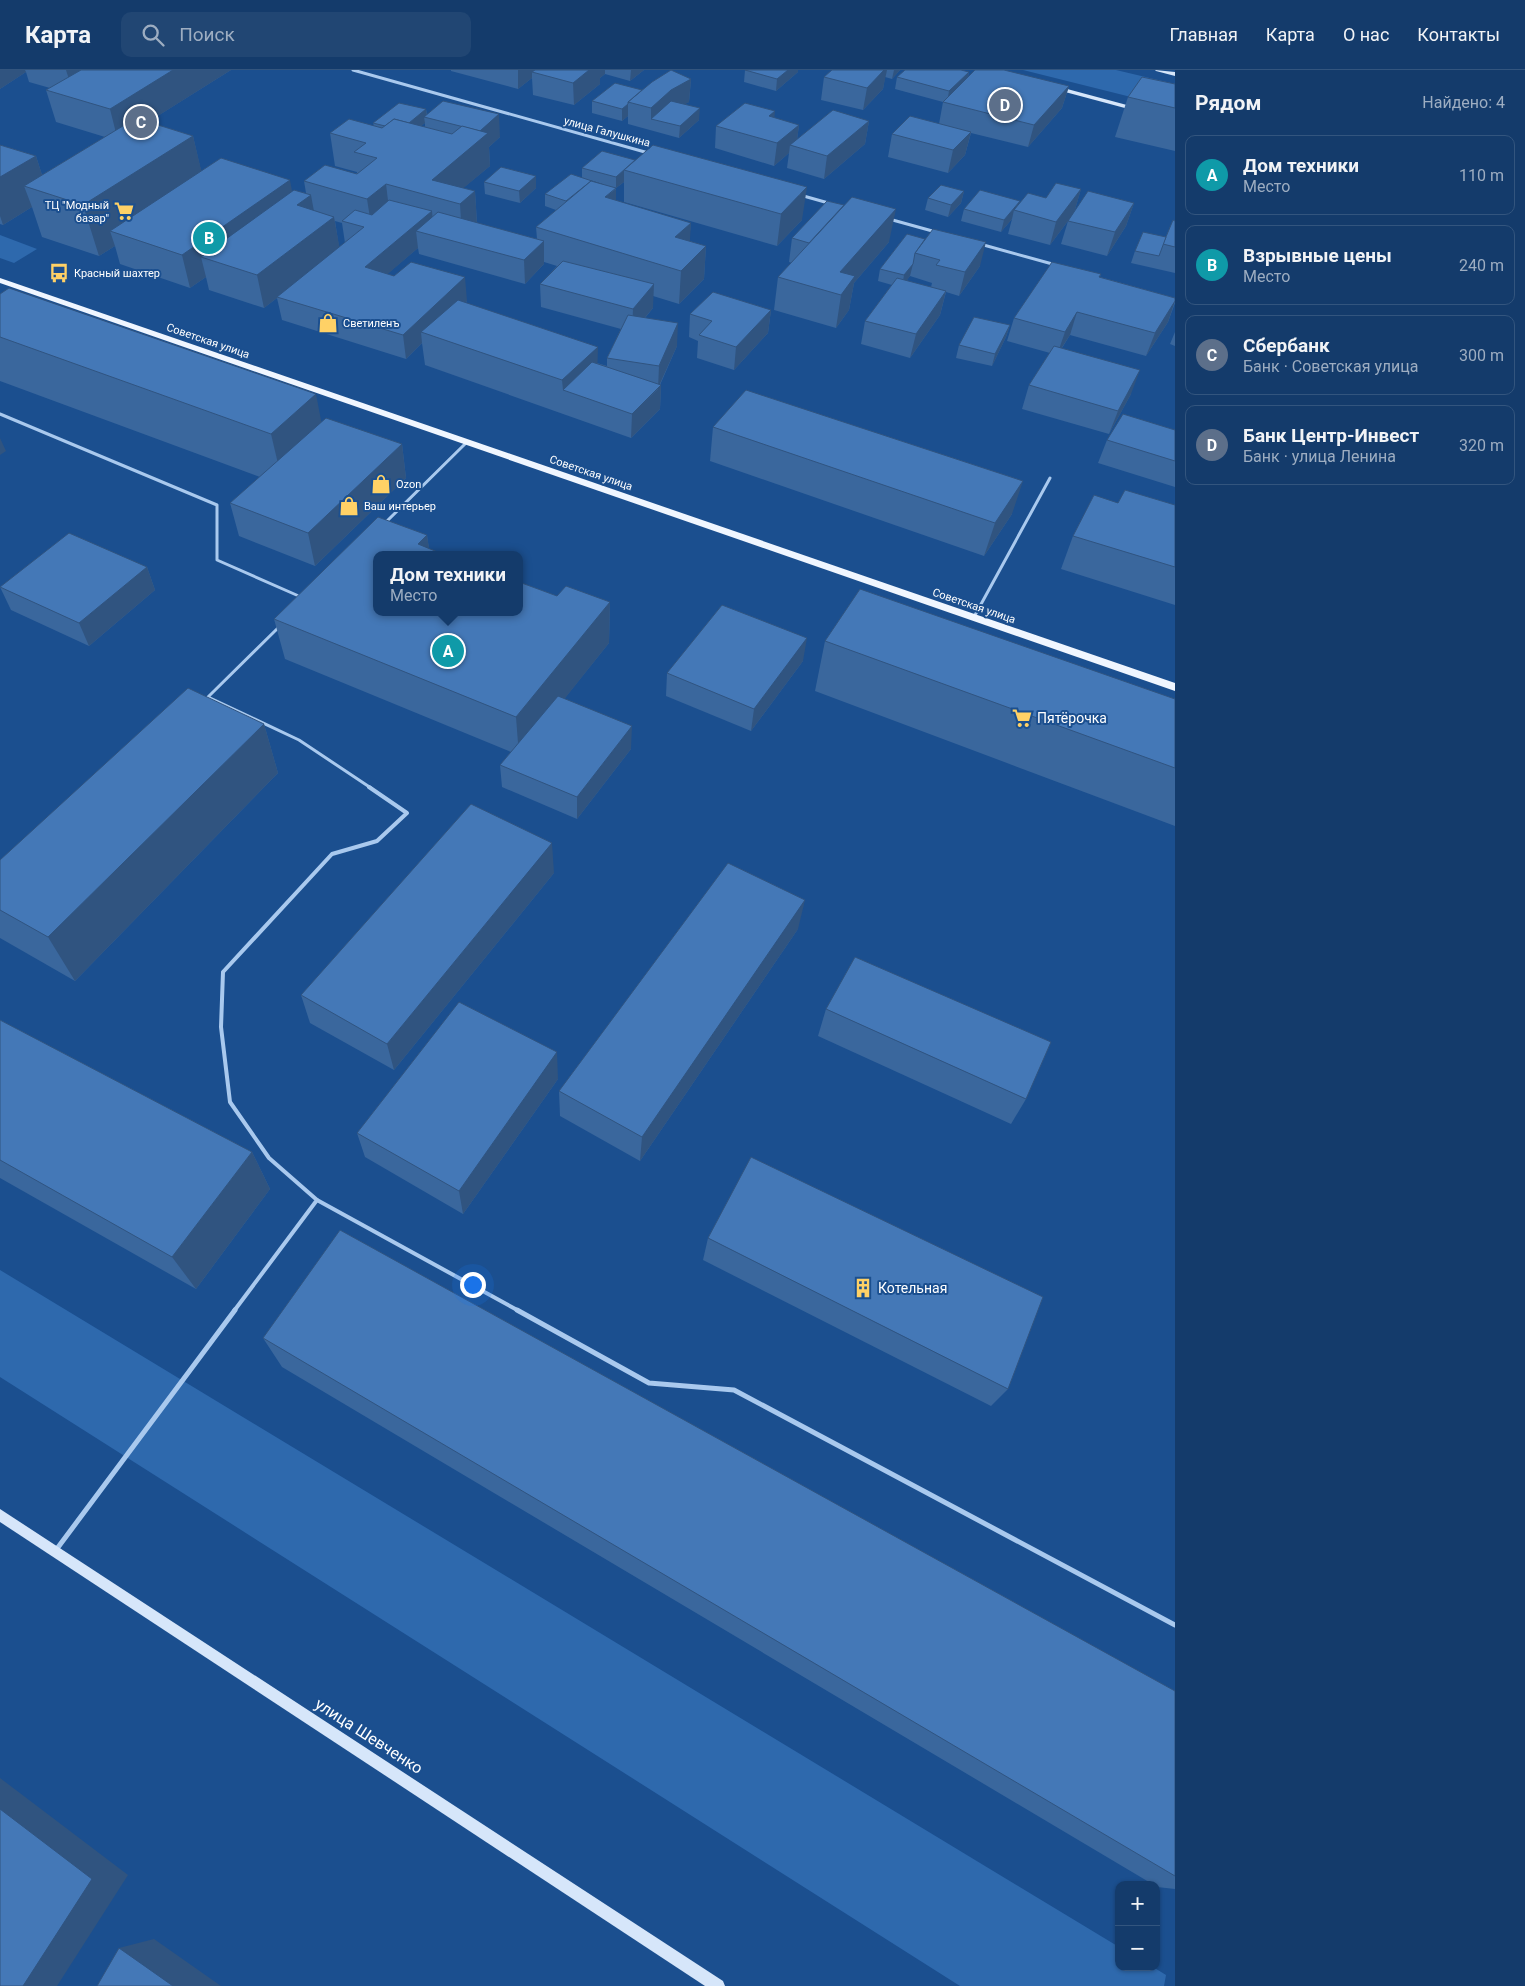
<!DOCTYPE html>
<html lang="ru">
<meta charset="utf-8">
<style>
:root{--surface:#143b6b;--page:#214673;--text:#f1f3f6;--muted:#9dadc1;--line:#33557e;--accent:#ffd166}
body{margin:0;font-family:Roboto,sans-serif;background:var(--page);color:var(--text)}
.controls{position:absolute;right:15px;bottom:15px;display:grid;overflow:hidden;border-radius:10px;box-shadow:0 1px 4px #0004}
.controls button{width:45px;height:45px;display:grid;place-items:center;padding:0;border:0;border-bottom:1px solid var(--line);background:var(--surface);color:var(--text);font:25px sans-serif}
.you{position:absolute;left:472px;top:1214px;width:18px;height:18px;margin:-12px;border:4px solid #fff;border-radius:50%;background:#1a73e8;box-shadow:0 0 0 8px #1a73e833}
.badge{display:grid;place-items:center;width:32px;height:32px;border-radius:50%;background:var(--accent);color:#fff;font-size:16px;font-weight:700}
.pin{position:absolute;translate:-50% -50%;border:2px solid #fff;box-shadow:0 1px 5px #0006}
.popup{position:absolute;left:373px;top:481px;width:150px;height:65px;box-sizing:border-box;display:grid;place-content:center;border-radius:10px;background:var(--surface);filter:drop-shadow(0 1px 4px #0005);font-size:16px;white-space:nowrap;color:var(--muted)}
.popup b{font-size:19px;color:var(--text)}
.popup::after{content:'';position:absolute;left:50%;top:100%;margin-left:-10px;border:10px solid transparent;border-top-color:var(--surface)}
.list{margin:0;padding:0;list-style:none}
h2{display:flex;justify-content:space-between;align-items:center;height:65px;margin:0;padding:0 20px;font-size:21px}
h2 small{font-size:16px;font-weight:400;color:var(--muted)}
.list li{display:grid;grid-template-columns:32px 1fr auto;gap:15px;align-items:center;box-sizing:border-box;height:80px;margin:0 10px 10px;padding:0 10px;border:1px solid var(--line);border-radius:10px}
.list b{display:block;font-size:19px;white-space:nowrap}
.list p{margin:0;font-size:16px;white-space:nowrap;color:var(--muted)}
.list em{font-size:16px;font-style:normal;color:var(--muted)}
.icon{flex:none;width:28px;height:28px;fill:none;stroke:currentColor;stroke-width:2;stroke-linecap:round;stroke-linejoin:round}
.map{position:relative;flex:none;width:1175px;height:1916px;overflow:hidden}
header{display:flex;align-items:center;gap:30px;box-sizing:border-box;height:70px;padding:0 25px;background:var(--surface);border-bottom:1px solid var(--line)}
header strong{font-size:24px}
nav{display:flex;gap:28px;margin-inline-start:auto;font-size:18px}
.search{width:350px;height:45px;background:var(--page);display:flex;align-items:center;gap:12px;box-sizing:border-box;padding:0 18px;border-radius:10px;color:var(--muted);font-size:19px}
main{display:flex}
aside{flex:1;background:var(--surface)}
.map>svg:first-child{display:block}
.green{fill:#2e69ad}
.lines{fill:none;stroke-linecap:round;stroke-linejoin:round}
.lane-far2{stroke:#a9c9ee;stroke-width:3}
.lane-far1{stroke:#a9c9ee;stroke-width:4}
.lane{stroke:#a9c9ee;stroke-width:5}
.street{stroke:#a9c9ee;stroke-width:3}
.secondary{fill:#d6e6fa;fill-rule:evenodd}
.primary{fill:#f0f6ff;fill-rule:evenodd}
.wall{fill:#3a679d;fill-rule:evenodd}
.shaded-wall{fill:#305480}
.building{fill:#4478b7;stroke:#305480}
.labels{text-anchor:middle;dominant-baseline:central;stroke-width:4;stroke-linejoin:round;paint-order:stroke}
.far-street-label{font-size:11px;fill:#fff;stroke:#1b4f8f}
.far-poi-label{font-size:11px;fill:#fff;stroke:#1b4f8f;text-anchor:start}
.poi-label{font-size:14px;fill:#fff;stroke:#1b4f8f;text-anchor:start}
.near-street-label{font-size:16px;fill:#fff;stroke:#1b4f8f}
</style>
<header>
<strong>Карта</strong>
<div class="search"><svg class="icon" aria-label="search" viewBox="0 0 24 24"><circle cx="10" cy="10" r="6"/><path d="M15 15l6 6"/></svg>Поиск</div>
<nav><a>Главная</a><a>Карта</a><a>О нас</a><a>Контакты</a></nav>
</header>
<main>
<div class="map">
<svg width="1175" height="1916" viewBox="0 0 1175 1916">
<rect width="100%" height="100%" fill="#1b4f8f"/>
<g class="green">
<polygon points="1023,0 1116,0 1175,14 1175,38"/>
<polygon points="0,165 37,179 14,193 0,188"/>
<polygon points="0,1200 1119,1877 1119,1897 1153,1897 1166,1905 1164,1916 960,1916 0,1307"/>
</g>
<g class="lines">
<g class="lane-far2">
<polyline points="0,344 217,435 217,490 301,527"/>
<polyline points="385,453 467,372"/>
<polyline points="974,547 1050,408"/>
<polyline points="280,556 208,627 299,670 371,718"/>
</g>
<g class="lane-far1">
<polyline points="317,1130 519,1241"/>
<polyline points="234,1241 317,1130 269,1088 230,1032 221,957 223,902 332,784 377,771 407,743 369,717"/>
</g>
<g class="lane">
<polyline points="517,1240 649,1313 734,1320 1175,1555"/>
<polyline points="56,1480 235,1240"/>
</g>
<g class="street">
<polyline points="353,0 652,84"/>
<polyline points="800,125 832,134"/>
<polyline points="889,149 936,162"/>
<polyline points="980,174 1056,195"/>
</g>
<g class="secondary">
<polygon points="1155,0 1175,2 1175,6 1156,1"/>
<polygon points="1056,16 1138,38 1139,39 1136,41 1054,19 1053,18"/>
<polygon points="0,1439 723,1911 725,1916 705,1916 0,1452"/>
</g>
<polygon class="primary" points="0,208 1175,613 1175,621 0,213"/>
</g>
<g class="wall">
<path d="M 0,0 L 231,0 L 148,52 L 193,66 L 201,101 L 292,121 L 306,123 L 304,111 L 357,103 L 357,102 L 335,96 L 330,63 L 374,56 L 373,53 L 426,39 L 427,45 L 500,67 L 489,77 L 490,96 L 463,118 L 475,121 L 477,153 L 537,169 L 536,157 L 556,140 L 545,136 L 545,124 L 582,108 L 582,98 L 602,81 L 802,150 L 777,176 L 624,132 L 624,112 L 616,118 L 616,131 L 691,153 L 689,171 L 706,176 L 704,209 L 679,234 L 653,226 L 653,238 L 645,248 L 677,276 L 660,315 L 661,315 L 660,339 L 631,368 L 425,295 L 422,273 L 406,289 L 282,250 L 277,228 L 264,238 L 209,220 L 206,207 L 190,218 L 120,194 L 115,176 L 99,186 L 42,167 L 32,137 L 3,155 L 0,154 L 0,75 L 36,86 L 42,105 L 105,67 L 56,52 L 46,20 L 50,18 L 29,12 L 26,2 L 0,19 ZM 425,53 L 425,57 L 421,56 ZM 335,151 L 342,153 L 345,173 L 339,177 ZM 418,178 L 419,184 L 525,214 L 544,194 L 544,192 L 557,196 L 540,214 L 541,237 L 621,259 L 607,288 L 607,296 L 597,293 L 465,233 L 467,231 L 387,204 Z"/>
<polygon points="451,0 644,0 630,11 605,4 600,8 600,14 574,35 533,25 532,8 518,19 451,1"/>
<polygon points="745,0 798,2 776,21 744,12"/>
<polygon points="832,0 900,0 892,9 885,7 883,19 863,40 821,30 824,7"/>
<polygon points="969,2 968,7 1069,16 1062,38 1028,77 971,63 965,85 948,103 888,87 892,64 939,54 943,32 895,19 897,7"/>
<polygon points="691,9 689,32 684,34 699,50 679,68 628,54 628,46 622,51 592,43 592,31"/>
<polygon points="1175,14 1175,81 1115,67 1128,27"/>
<polygon points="869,51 865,74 824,109 787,98 789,83 774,96 715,78 716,56 799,55 797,70"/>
<polygon points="484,112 536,118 520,133 485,124"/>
<polygon points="1081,119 1074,143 1050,175 1008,164 1012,149 1001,162 961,151 964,139 1020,131 1019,134"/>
<polygon points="964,121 961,133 948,147 925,140 928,128"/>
<polygon points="1134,133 1126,156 1107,186 1061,174 1068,151"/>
<polygon points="1175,151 1175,203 1131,193 1135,181 1166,167"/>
<path d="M 907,164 L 980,196 L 959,226 L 946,222 L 940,245 L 910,288 L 861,274 L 865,251 L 892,215 L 878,211 L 880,199 ZM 910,206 L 932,213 L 931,217 L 906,211 Z"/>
<polygon points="792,168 889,172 854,213 849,240 836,258 774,240 778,207 792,193 789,192"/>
<polygon points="1101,204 1100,207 1175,228 1175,233 1168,252 1146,286 1070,265 1062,278 1131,324 1109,364 1022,339 1029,315 1050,283 1007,271 1014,248"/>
<polygon points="0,224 322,352 402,374 406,408 315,496 239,466 230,433 260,407 0,311"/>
<polygon points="771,240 768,263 734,300 697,288 698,271 689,267 690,244"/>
<polygon points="1010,255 1006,267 992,296 956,288 959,275"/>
<polygon points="1175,262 1175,276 1170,274"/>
<polygon points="713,357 1012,444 984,486 710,391"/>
<polygon points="1175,360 1175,417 1098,393 1107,370"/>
<polygon points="1118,433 1175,435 1175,535 1061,499 1073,466"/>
<polygon points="427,465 429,479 557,526 610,532 609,573 564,629 631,679 577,749 502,717 500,695 511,682 285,589 274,549"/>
<polygon points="147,497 155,520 89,576 11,540 0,517"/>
<polygon points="825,571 1175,629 1175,756 815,621"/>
<polygon points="803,591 751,661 666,626 667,603"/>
<polygon points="264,654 278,703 75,911 0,868 0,790"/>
<polygon points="554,803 394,1000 310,953 301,925"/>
<polygon points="798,859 640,1091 560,1046 559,1021"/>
<polygon points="826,939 1026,1029 1011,1054 818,966"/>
<polygon points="0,950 252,1082 270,1119 196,1219 0,1108"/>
<polygon points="558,1009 463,1144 365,1087 357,1063"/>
<polygon points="708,1168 1008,1319 991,1336 703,1190"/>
<polygon points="263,1268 1175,1621 1175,1819 1157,1817 1156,1815 1154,1815 282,1297"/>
</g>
<g class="shaded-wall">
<polygon points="0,0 25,0 26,2 0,19"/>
<polygon points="66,0 115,0 74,25"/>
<polygon points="173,0 231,0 118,71 110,39"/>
<polygon points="518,0 544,0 532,2 532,8 518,19"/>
<polygon points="589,0 605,0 605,4 600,8 600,14 574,35 573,13"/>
<polygon points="631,0 644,0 630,11"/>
<polygon points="788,0 798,0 798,2 776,21 777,9"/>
<polygon points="884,0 887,0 883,19 863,40 867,18"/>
<polygon points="894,0 900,0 892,9"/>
<polygon points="969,2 966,14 947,33 949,21"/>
<polygon points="691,9 689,32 670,43 651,49 651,38 671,20"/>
<polygon points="1069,16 1062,38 1028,77 1034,55"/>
<polygon points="628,34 628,46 622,51 622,39"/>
<polygon points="700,38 699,50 679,68 680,56"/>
<polygon points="426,39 427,48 424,47 425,53 402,71 401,60"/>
<polygon points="775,41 773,64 769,46"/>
<polygon points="499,44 500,67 489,77 490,96 448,131 432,110 480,61"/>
<polygon points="869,51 865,74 824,109 827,86"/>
<polygon points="799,55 796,77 790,75 789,83 774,96 777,73"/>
<polygon points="971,62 965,85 948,103 953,80"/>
<polygon points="193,66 205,116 110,161 115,176 99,186 83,135"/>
<polygon points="36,86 48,124 24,116 32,137 3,155 0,146 0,107"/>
<polygon points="624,100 624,112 616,118 616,151 605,127 616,119 616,107"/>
<polygon points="536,106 536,118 520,133 519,121"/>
<polygon points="290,110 296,142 201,187 206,207 190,218 182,185"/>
<polygon points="386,114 390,147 372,161 367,129"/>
<polygon points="807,117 802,150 777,176 781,144"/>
<polygon points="1081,119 1074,143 1050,175 1056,152"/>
<polygon points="475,121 477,154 462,167 460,134"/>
<polygon points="964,121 961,133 948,147 951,135"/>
<polygon points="311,125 317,158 297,135"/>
<polygon points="1020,131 1017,141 1014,140 1012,149 1001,162 1004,150"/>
<polygon points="1134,133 1126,156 1107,186 1115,162"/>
<polygon points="896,139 889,172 854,213 849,240 836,258 841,225 840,202"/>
<polygon points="432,141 434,164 416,161 418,178 368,221 365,197"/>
<polygon points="334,147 340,180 277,227 277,228 264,238 257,205"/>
<polygon points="691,153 689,186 675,167"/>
<polygon points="544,171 544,194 525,214 524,190"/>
<polygon points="986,172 980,196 959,226 965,202"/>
<polygon points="706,176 704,209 679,234 681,201"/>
<polygon points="913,194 910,206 902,217 904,205"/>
<polygon points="465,207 467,231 431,265 421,262 422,273 406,289 403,265"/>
<polygon points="654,214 653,238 632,263 633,239"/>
<polygon points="946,221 940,245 910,288 916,264"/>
<polygon points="1175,231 1168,252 1146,286 1155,263"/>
<polygon points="771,240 768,263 734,300 736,277"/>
<polygon points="1077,242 1070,265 1057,285 1065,262"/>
<polygon points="678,253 677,276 658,318 661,315 660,339 631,368 632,344 658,319 659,296"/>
<polygon points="1010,255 1006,267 992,296 995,284"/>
<polygon points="598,277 597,310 563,320 562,310"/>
<polygon points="1140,300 1131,324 1109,364 1118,341"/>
<polygon points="316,324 326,376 283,415 271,364"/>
<polygon points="0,368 6,381 0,385"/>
<polygon points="402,374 406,408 315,496 308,463"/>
<polygon points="1023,411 1012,444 984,486 995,453"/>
<polygon points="427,465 430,485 418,474"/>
<polygon points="147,497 155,520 89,576 79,553"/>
<polygon points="610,532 609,573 519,686 516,647"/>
<polygon points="807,568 803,591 751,661 754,639"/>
<polygon points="264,654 278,703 75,911 48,867"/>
<polygon points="632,656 631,679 577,749 577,727"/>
<polygon points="552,773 554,803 394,1000 387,974"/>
<polygon points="805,830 798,859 640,1091 642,1067"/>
<polygon points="557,982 558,1009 463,1144 459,1121"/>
<polygon points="252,1082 270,1119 196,1219 172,1187"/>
<polygon points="0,1708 128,1805 57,1916 23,1916 0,1739"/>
<polygon points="154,1869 221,1916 173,1916 119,1878"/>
</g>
<g class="building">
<polygon points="81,0 173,0 110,39 46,20"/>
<polygon points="535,0 589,0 573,13 532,2"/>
<polygon points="671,0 691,9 671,20 651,38 628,32 652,12"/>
<polygon points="745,0 788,0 777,9"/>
<polygon points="832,0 884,0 867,18 824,7"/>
<polygon points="905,0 961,0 969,2 949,21 897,7"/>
<polygon points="975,0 1004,0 1069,16 1034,55 943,32"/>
<polygon points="1142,7 1175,14 1175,38 1128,27"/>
<polygon points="615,13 642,20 628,32 628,34 622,39 592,31"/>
<polygon points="443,31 499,44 480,61 424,47"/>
<polygon points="671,31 700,38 680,56 651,49"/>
<polygon points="399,33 426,39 409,53 394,49 385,56 373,53"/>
<polygon points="745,33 775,41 769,46 799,55 777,73 716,56"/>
<polygon points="833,40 869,51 827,86 790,75"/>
<polygon points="910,46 971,62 953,80 892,64"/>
<polygon points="136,48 193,66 83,135 24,116"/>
<polygon points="349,49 382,58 394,49 452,64 462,56 488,63 432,110 475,121 460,134 386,114 367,129 304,111 325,95 357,104 377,88 354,82 366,73 330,63"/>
<polygon points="0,75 36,86 0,107"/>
<polygon points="653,75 807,117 781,144 624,100"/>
<polygon points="602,81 635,90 616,107 582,98"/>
<polygon points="221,88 290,110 182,185 110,161"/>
<polygon points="501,97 536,106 519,121 484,112"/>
<polygon points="571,104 604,115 591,111 566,131 545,124"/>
<polygon points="591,111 616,118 605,127 691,153 675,167 706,176 681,201 536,157"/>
<polygon points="1056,113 1081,119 1056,152 1014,140 1028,123 1046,128"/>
<polygon points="941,115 964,121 951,135 928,128"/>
<polygon points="294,120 311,125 297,135 334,147 257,205 201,187"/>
<polygon points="980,120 1020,131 1004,150 964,139"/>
<polygon points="1088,121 1134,133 1115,162 1068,151"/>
<polygon points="852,127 896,139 840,202 855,206 841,225 778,207"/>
<polygon points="389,130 432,141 365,197 394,206 411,192 465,207 403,265 277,227 364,157 342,151 355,140 372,145"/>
<polygon points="827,131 844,135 809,173 792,168"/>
<polygon points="438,142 544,171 524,190 416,161"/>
<polygon points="1173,150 1175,151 1175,177 1163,174"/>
<polygon points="933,159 986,172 965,202 936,195 940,190 915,183"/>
<polygon points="1143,162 1166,167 1159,186 1135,181"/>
<polygon points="907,164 925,169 915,183 913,194 904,205 880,199"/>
<polygon points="563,191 654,214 633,239 540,214"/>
<polygon points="1052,192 1101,204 1099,207 1175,228 1175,231 1155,263 1077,242 1065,262 1014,248"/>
<polygon points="897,208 946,221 916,264 865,251"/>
<polygon points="9,218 316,324 271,364 0,267 0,224"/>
<polygon points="713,222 771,240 736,277 699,265 712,251 690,244"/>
<polygon points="458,230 598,277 562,310 421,262"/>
<polygon points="628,245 678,253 659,296 607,288"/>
<polygon points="974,247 1010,255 995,284 959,275"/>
<polygon points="1054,276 1140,300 1118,341 1029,315"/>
<polygon points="592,292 661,315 632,344 563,320"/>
<polygon points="746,320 1023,411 995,453 713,357"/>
<polygon points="1123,344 1175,360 1175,391 1107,370"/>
<polygon points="326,348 402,374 308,463 230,433"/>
<polygon points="1125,420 1175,435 1175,497 1073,466 1094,425 1118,433"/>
<polygon points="378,447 427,465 418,474 445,485 377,485 377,542 519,542 519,512 557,526 566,516 610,532 516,647 274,549"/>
<polygon points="69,463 147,497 79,553 0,517"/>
<polygon points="860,519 1175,629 1175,698 825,571"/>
<polygon points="722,535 807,568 754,639 667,603"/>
<polygon points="188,618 264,654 48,867 0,840 0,790"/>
<polygon points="558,626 632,656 577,727 500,695"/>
<polygon points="471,734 552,773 387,974 301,925"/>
<polygon points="728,793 805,830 642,1067 559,1021"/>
<polygon points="855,887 1051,972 1026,1029 826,939"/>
<polygon points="459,932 557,982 459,1121 357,1063"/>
<polygon points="0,950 252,1082 172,1187 0,1090"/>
<polygon points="751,1087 1043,1227 1008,1319 708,1168"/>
<polygon points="340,1160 1175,1621 1175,1806 263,1268"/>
<polygon points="0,1739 92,1809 23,1916 0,1916"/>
<polygon points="119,1878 173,1916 97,1916"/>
</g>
<defs>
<symbol id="supermarket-bare" viewBox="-9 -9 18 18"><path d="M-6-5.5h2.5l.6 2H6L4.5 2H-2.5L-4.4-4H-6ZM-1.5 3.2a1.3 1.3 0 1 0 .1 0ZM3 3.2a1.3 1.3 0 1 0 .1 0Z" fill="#ffd166" stroke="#1b4f8f" stroke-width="2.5" paint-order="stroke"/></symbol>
<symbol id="bus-bare" viewBox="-9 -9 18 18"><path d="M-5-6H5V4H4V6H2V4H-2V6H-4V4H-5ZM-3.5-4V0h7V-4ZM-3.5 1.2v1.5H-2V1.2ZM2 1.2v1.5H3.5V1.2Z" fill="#ffd166" stroke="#1b4f8f" stroke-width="2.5" paint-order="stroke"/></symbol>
<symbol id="shop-bare" viewBox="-9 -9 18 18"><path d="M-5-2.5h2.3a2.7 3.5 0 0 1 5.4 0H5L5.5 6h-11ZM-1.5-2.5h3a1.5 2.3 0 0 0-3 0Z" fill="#ffd166" stroke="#1b4f8f" stroke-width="2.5" paint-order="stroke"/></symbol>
<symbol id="building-bare" viewBox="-9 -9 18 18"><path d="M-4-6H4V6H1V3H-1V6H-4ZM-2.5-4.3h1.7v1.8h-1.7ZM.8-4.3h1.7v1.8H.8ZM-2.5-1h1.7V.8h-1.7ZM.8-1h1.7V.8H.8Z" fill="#ffd166" stroke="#1b4f8f" stroke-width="2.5" paint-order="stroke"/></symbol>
</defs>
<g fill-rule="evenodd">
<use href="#supermarket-bare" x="110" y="127" width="28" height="28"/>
<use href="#bus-bare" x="45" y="189" width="28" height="28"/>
<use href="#shop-bare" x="314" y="239" width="28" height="28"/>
<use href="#shop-bare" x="367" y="400" width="28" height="28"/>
<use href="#shop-bare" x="335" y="422" width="28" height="28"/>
<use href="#supermarket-bare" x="1008" y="634" width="28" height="28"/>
<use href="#building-bare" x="849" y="1204" width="28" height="28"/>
</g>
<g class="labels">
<g class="far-street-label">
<text transform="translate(607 62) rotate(15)">улица Галушкина</text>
<text transform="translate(208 271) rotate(19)">Советская улица</text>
<text transform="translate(591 403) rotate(19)">Советская улица</text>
<text transform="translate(974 536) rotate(19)">Советская улица</text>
</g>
<g class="far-poi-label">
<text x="109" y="135" text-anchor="end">ТЦ "Модный<tspan x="109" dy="13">базар"</tspan></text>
<text x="74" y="203">Красный шахтер</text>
<text x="343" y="253">Светиленъ</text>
<text x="396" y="414">Ozon</text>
<text x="364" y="436">Ваш интерьер</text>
</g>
<g class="poi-label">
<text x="1037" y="648">Пятёрочка</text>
<text x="878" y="1218">Котельная</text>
</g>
<g class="near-street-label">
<text transform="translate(369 1666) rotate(33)">улица Шевченко</text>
</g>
</g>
</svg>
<div class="controls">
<button>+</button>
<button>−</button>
</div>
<div class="you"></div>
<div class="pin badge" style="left:448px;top:581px;background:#0f9aa8">A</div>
<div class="popup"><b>Дом техники</b>Место</div>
<div class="pin badge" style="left:209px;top:168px;background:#0f9aa8">B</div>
<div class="pin badge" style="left:141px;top:52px;background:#5c6f8a">C</div>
<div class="pin badge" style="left:1005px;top:35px;background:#5c6f8a">D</div>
</div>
<aside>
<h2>Рядом<small>Найдено: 4</small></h2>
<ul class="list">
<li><span class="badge" style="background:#0f9aa8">A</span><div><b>Дом техники</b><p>Место</p></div><em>110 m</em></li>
<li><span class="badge" style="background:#0f9aa8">B</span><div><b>Взрывные цены</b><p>Место</p></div><em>240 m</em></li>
<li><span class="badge" style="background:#5c6f8a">C</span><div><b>Сбербанк</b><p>Банк · Советская улица</p></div><em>300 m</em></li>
<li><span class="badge" style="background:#5c6f8a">D</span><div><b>Банк Центр-Инвест</b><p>Банк · улица Ленина</p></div><em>320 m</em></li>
</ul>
</aside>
</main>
